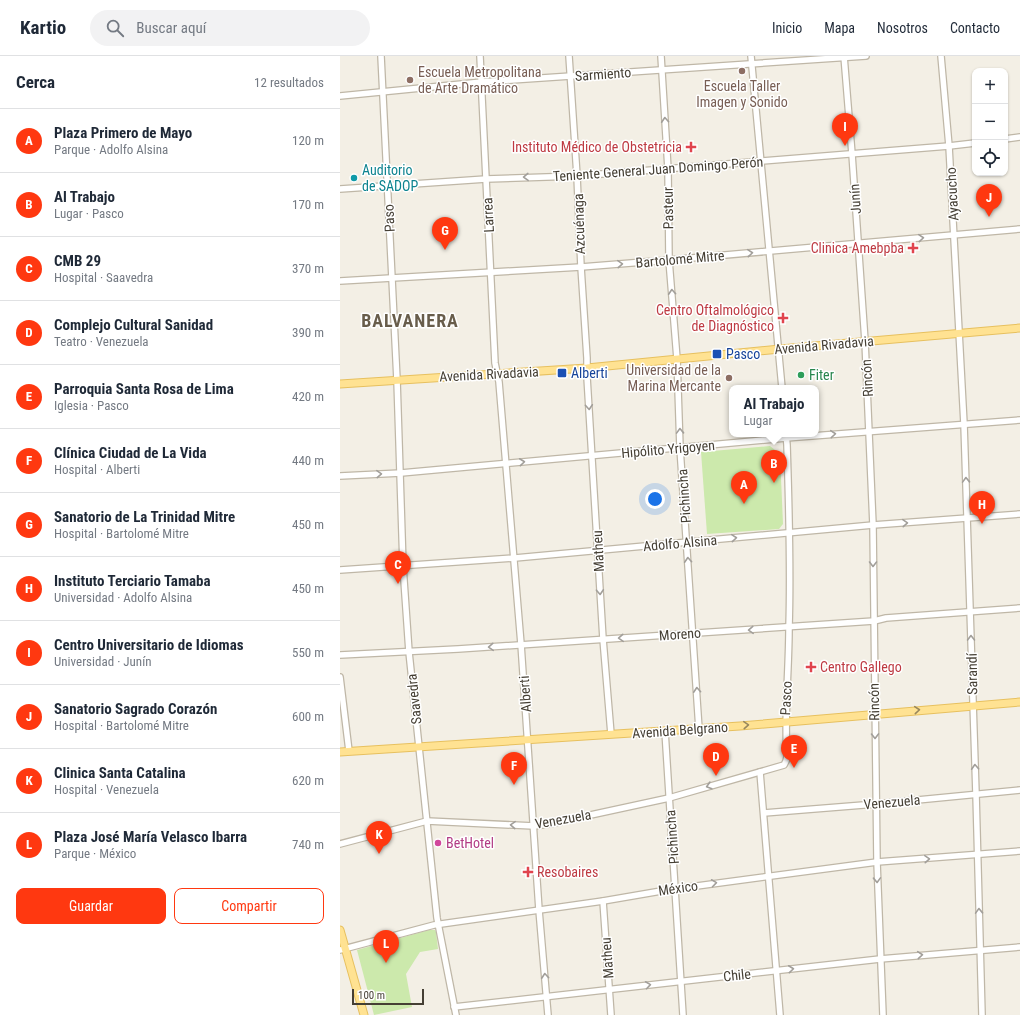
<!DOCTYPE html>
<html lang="es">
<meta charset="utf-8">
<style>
:root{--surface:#fff;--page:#f2f2f3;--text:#1f2937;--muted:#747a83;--line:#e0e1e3;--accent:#ff3810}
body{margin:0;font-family:"Roboto Condensed",sans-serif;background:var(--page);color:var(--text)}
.controls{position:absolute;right:12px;top:12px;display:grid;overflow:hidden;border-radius:8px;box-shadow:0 1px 3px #0004}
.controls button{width:36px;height:36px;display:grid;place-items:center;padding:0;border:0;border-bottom:1px solid var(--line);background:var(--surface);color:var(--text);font:20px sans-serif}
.scale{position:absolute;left:12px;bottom:10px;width:72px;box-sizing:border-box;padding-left:4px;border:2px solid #453f34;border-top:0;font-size:11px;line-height:14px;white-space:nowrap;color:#453f34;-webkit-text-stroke:3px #fff;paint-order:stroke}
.you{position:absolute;left:315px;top:443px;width:14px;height:14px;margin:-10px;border:3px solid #fff;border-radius:50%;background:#1a73e8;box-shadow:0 0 0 6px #1a73e833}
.badge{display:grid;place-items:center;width:26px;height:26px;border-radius:50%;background:var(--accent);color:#fff;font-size:13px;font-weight:700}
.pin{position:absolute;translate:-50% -33px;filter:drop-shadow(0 1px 2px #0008)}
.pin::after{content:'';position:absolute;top:21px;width:14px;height:12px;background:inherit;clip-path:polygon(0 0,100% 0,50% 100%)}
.popup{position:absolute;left:389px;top:329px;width:90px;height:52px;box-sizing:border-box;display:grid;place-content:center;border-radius:8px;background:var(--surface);filter:drop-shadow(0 1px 3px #0005);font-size:13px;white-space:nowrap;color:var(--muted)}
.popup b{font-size:15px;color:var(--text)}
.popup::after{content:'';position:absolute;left:50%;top:100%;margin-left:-8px;border:8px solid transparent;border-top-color:var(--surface)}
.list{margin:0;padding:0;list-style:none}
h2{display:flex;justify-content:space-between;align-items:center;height:52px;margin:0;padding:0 16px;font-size:17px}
h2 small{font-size:13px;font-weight:400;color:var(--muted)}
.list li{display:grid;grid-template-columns:26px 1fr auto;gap:12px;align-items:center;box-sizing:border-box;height:64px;padding:0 16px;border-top:1px solid var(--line)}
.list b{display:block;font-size:15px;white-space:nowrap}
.list p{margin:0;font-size:13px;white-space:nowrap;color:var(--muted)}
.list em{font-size:13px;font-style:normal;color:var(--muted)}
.actions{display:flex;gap:8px;padding:12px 16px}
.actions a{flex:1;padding:9px 0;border:1px solid var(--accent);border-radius:8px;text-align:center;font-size:14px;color:var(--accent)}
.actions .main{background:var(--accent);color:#fff}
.icon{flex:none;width:22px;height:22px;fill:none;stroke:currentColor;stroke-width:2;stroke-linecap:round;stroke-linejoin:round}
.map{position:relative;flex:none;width:680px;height:959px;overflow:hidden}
header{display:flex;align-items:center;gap:24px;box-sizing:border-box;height:56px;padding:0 20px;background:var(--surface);border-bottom:1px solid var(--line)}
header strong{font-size:19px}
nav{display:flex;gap:22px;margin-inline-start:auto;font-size:14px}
.search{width:280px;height:36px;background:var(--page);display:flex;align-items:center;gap:10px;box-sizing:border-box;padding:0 14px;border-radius:22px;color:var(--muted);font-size:15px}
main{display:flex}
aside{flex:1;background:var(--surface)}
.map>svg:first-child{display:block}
.green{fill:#cce9ac}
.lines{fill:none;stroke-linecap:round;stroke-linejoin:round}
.minor-casing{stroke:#bfb7a7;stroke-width:8}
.major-casing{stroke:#e7c05f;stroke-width:9}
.minor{stroke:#fff;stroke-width:5.5}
.major{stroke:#ffe292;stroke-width:7}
.oneway{stroke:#a29f9a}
.oneway2{stroke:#99885e}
.education-dot{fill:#8d6e63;stroke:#fff;stroke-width:1.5}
.health-dot{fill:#e0444e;stroke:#fff;stroke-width:1.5}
.culture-dot{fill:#0f9aa8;stroke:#fff;stroke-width:1.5}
.transit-dot{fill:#1a4fb4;stroke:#fff;stroke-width:1.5}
.leisure-dot{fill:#2e9e5b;stroke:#fff;stroke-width:1.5}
.hotel-dot{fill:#d1479c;stroke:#fff;stroke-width:1.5}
.labels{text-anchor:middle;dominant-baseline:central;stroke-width:3;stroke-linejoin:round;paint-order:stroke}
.education-label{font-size:14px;fill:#785e54;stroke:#fff;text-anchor:start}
.street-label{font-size:14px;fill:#453f34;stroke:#fff}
.health-label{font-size:14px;fill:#be3a42;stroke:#fff;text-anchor:end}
.culture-label{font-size:14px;fill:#0d838f;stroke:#fff;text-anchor:start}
.transit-label{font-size:14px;fill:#164399;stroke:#fff;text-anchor:start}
.leisure-label{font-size:14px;fill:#27864d;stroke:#fff;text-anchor:start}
.hotel-label{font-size:14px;fill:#b23c85;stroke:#fff;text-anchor:start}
.district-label{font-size:18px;font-weight:bold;letter-spacing:1px;fill:#685d4b;stroke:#fff}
</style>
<header>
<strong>Kartio</strong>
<div class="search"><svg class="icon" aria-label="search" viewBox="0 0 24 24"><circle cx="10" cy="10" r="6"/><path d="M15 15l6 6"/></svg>Buscar aquí</div>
<nav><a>Inicio</a><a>Mapa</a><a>Nosotros</a><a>Contacto</a></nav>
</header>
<main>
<aside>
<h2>Cerca<small>12 resultados</small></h2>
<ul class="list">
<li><span class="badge">A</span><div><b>Plaza Primero de Mayo</b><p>Parque · Adolfo Alsina</p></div><em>120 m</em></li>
<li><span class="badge">B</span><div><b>Al Trabajo</b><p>Lugar · Pasco</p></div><em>170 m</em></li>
<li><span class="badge">C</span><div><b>CMB 29</b><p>Hospital · Saavedra</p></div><em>370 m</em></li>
<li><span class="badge">D</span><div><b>Complejo Cultural Sanidad</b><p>Teatro · Venezuela</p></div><em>390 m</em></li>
<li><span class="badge">E</span><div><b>Parroquia Santa Rosa de Lima</b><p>Iglesia · Pasco</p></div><em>420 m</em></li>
<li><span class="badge">F</span><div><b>Clínica Ciudad de La Vida</b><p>Hospital · Alberti</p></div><em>440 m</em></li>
<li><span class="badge">G</span><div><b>Sanatorio de La Trinidad Mitre</b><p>Hospital · Bartolomé Mitre</p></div><em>450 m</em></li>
<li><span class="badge">H</span><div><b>Instituto Terciario Tamaba</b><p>Universidad · Adolfo Alsina</p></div><em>450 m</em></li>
<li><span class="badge">I</span><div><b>Centro Universitario de Idiomas</b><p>Universidad · Junín</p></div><em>550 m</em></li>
<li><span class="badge">J</span><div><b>Sanatorio Sagrado Corazón</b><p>Hospital · Bartolomé Mitre</p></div><em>600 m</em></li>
<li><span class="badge">K</span><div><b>Clinica Santa Catalina</b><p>Hospital · Venezuela</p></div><em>620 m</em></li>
<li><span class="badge">L</span><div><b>Plaza José María Velasco Ibarra</b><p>Parque · México</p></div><em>740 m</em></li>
</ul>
<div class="actions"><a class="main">Guardar</a><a>Compartir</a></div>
</aside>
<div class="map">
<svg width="680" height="959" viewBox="0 0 680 959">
<rect width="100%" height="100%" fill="#f3efe5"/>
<g class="green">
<polygon points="430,390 440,398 443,468 439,473 367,478 361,396"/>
<polygon points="89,874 95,874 96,876 98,893 80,896 66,918 72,951 34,959 17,894"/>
</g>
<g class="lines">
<defs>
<g id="minor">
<polyline points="41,0 57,324 63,510 69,596 97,862 116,959"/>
<polyline points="140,0 155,307 159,326 181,588 199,854 208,959"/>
<polyline points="229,0 237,120 241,211 247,302 247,321 263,583 271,678"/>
<polyline points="321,0 328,113 329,204 337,303 340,392 359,673"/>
<polyline points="411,0 442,332"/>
<polyline points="504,0 512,98 525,285 533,469 537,806 543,959"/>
<polyline points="601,0 609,90 624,368 636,738 642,959"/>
<polyline points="0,40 142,26 526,0"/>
<polyline points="665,83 680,81"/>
<polyline points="0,133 146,123 237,120 609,90 635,87"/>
<polyline points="0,225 241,211 329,204 680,173"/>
<polyline points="0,420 61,417 446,382 680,364"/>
<polyline points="0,514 175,502 533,469 680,458"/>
<polyline points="0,599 118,593 534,565 546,562 680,552"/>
<polyline points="0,621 9,695"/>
<polyline points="325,675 343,959"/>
<polyline points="420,716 440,959"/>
<polyline points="424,757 536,748 680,734"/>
<path d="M 0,788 L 87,765 L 194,770 L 209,768 L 329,742 L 444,709 L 446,705 L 447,701 C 444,658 449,615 449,571 C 451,510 449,450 447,389 L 446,378"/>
<polyline points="263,845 271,959"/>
<polyline points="0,894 94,869 263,845 327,834 537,806 680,795"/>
<polyline points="114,951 540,903 680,891"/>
</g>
<g id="major">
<polyline points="0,328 247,312 440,293 680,272"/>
<polyline points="0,696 400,670 680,646"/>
<polyline points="0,874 24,959"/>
</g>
</defs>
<use href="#minor" class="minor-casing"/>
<use href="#major" class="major-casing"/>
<use href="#minor" class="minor"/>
<use href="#major" class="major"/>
</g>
<defs><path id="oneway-chevron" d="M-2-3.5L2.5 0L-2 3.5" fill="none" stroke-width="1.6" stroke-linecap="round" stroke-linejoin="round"/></defs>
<g class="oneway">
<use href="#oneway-chevron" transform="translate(325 64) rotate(-94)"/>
<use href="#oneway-chevron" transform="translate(186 121) rotate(178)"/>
<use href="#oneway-chevron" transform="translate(581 182) rotate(-5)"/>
<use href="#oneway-chevron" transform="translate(410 197) rotate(-5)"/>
<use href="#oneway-chevron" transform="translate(280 208) rotate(-4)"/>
<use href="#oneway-chevron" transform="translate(332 236) rotate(-94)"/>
<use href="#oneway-chevron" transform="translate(249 351) rotate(86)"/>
<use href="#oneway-chevron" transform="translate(340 375) rotate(-92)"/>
<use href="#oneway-chevron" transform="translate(493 378) rotate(-5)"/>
<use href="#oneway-chevron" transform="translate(182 406) rotate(-6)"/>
<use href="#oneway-chevron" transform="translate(39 418) rotate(-3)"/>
<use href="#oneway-chevron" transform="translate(626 424) rotate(-92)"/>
<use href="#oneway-chevron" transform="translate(565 467) rotate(-4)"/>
<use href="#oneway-chevron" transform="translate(394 482) rotate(-5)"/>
<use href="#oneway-chevron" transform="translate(348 504) rotate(-94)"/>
<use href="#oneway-chevron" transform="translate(533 508) rotate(90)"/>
<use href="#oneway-chevron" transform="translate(260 536) rotate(87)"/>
<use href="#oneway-chevron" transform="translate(411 574) rotate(177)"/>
<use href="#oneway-chevron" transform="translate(281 582) rotate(176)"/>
<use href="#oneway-chevron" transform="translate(631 582) rotate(-91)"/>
<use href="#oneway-chevron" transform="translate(151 591) rotate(176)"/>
<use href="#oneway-chevron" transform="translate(357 634) rotate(-94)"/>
<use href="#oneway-chevron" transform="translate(535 680) rotate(89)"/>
<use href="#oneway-chevron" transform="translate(635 711) rotate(-93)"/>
<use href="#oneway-chevron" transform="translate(369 730) rotate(164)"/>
<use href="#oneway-chevron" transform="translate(173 769) rotate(-177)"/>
<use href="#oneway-chevron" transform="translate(587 803) rotate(-4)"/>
<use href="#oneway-chevron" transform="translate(537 824) rotate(88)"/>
<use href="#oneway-chevron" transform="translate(374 827) rotate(-8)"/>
<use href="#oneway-chevron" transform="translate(639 855) rotate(-92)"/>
<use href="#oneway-chevron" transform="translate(580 899) rotate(-5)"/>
<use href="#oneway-chevron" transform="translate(451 913) rotate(-6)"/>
<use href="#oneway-chevron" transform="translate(205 920) rotate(-95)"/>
<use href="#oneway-chevron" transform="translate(308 929) rotate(-8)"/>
</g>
<g class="oneway2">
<use href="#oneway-chevron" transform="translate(577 654) rotate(-5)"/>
<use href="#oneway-chevron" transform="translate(406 669) rotate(-4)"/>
</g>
<g class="education-dot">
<circle cx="402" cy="15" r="4"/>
<circle cx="70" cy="24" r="4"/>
<circle cx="389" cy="322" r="4"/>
</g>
<g class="health-dot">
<path d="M349 85h4v4h4v4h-4v4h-4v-4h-4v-4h4z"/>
<path d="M571 186h4v4h4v4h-4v4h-4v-4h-4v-4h4z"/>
<path d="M441 256h4v4h4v4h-4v4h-4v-4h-4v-4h4z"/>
<path d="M469 605h4v4h4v4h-4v4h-4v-4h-4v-4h4z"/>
<path d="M186 810h4v4h4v4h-4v4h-4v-4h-4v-4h4z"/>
</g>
<circle class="culture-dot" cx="14" cy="122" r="4"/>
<g class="transit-dot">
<rect x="372" y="293" width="10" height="10" rx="2"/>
<rect x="217" y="312" width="10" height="10" rx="2"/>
</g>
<circle class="leisure-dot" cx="461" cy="319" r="4"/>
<circle class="hotel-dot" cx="98" cy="787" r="4"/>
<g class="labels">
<g class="education-label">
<text x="78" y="16">Escuela Metropolitana<tspan x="78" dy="16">de Arte Dramático</tspan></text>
<text x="402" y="30" text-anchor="middle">Escuela Taller<tspan x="402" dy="16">Imagen y Sonido</tspan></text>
<text x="381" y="314" text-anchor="end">Universidad de la<tspan x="381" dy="16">Marina Mercante</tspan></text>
</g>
<g class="street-label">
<text transform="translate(263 18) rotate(-4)">Sarmiento</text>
<text transform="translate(318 113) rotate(-4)">Teniente General Juan Domingo Perón</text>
<text transform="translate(612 138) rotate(-93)">Ayacucho</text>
<text transform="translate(515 143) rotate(-94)">Junín</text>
<text transform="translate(328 152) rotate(-91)">Pasteur</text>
<text transform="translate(148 159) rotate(-93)">Larrea</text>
<text transform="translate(49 162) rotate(-93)">Paso</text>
<text transform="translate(239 168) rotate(-92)">Azcuénaga</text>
<text transform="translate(340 203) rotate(-5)">Bartolomé Mitre</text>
<text transform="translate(484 289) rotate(-5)">Avenida Rivadavia</text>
<text transform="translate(149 318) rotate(-3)">Avenida Rivadavia</text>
<text transform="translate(527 322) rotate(-93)">Rincón</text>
<text transform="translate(328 393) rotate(-5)">Hipólito Yrigoyen</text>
<text transform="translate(344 440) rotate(-94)">Pichincha</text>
<text transform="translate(340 487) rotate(-5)">Adolfo Alsina</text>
<text transform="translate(258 495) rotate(-93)">Matheu</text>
<text transform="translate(340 578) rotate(-4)">Moreno</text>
<text transform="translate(632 618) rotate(-91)">Sarandí</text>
<text transform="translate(185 638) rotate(-94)">Alberti</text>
<text transform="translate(446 642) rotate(-87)">Pasco</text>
<text transform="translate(74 643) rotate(-96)">Saavedra</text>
<text transform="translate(534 646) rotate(-91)">Rincón</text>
<text transform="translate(340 674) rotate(-4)">Avenida Belgrano</text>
<text transform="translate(552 746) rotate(-5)">Venezuela</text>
<text transform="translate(223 763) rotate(-10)">Venezuela</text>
<text transform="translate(332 781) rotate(-94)">Pichincha</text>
<text transform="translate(338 832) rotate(-8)">México</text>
<text transform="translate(267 902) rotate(-94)">Matheu</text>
<text transform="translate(397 919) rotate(-6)">Chile</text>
</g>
<g class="health-label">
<text x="342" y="91">Instituto Médico de Obstetricia</text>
<text x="564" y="192">Clinica Amebpba</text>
<text x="434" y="254">Centro Oftalmológico<tspan x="434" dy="16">de Diagnóstico</tspan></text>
<text x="480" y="611" text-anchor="start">Centro Gallego</text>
<text x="197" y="816" text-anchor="start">Resobaires</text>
</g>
<g class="culture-label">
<text x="22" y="114">Auditorio<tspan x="22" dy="16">de SADOP</tspan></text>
</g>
<g class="transit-label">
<text x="386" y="298">Pasco</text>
<text x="231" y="317">Alberti</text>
</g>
<g class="leisure-label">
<text x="469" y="319">Fiter</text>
</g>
<g class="hotel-label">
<text x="106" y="787">BetHotel</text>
</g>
<g class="district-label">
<text x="70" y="264">BALVANERA</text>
</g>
</g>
</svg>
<div class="controls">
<button>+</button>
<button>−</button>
<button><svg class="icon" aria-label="locate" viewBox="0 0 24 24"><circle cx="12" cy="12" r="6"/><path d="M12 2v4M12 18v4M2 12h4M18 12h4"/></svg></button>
</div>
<div class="scale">100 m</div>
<div class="you"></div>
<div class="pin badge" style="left:404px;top:448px">A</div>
<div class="pin badge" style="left:434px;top:427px">B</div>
<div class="popup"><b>Al Trabajo</b>Lugar</div>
<div class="pin badge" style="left:58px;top:528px">C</div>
<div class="pin badge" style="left:376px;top:720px">D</div>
<div class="pin badge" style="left:454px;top:712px">E</div>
<div class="pin badge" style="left:174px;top:729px">F</div>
<div class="pin badge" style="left:105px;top:194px">G</div>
<div class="pin badge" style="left:642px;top:468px">H</div>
<div class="pin badge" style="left:505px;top:90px">I</div>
<div class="pin badge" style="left:649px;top:161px">J</div>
<div class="pin badge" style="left:39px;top:798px">K</div>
<div class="pin badge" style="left:46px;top:907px">L</div>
</div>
</main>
